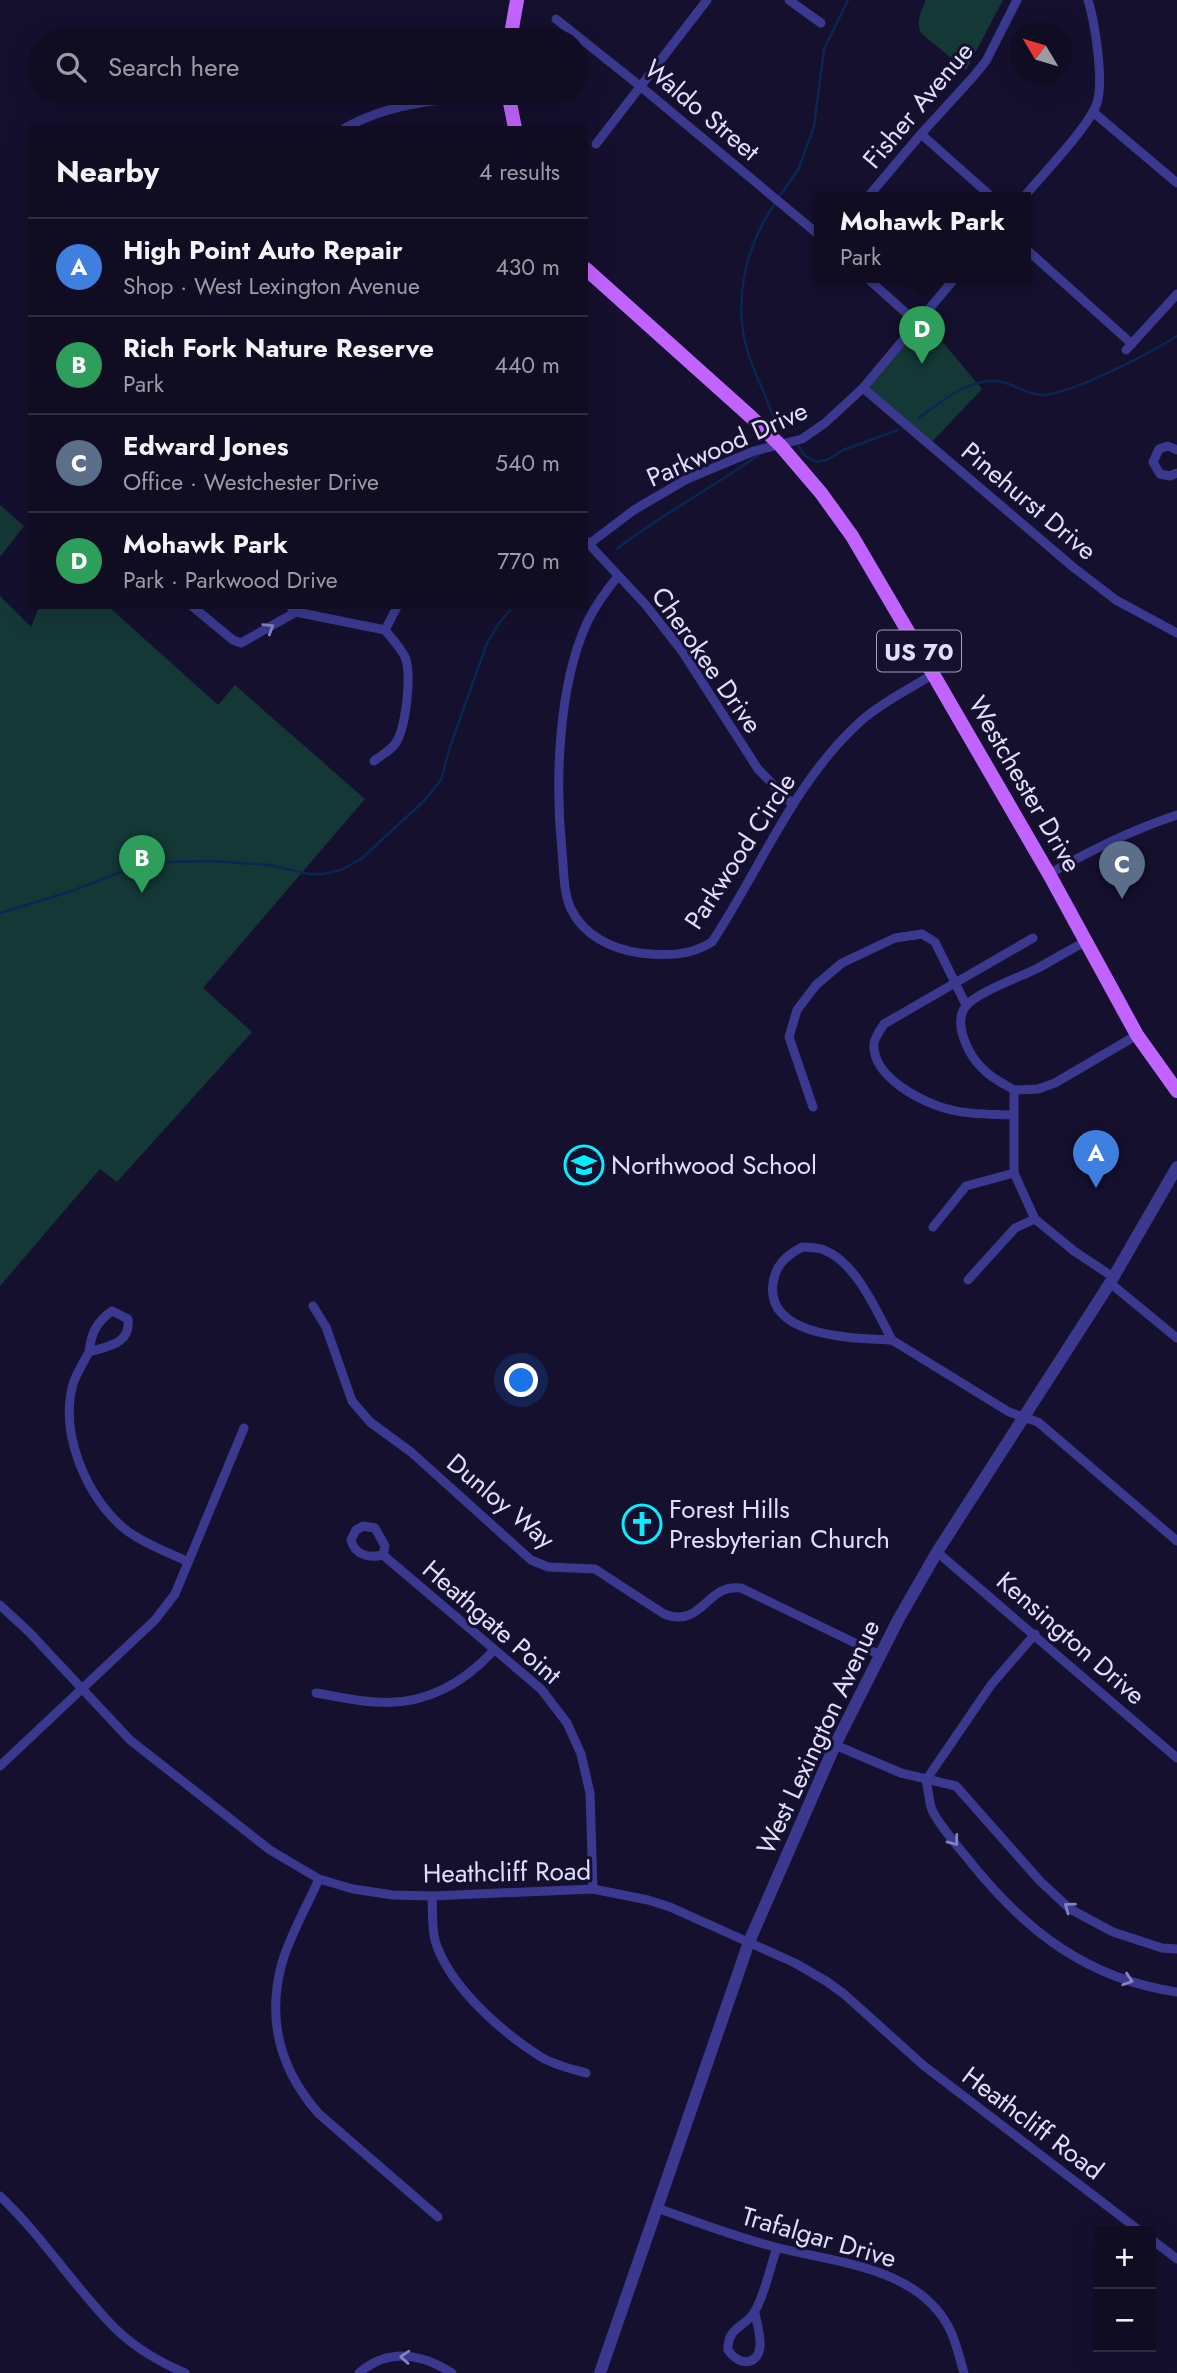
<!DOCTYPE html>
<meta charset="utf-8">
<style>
:root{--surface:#100c22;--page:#19152a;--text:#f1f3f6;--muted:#9c9ba5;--line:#302c40;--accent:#0b8043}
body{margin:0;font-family:Jost,sans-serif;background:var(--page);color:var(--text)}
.controls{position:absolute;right:21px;bottom:21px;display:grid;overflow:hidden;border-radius:0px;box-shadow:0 7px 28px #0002}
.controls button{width:63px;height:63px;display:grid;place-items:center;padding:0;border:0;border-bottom:2px solid var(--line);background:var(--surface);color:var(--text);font:35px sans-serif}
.compass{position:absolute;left:1009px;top:21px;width:63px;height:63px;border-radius:50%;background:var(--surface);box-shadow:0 7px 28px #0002;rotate:308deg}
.you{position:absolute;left:522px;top:1381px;width:24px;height:24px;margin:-18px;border:5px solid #fff;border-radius:50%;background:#1a73e8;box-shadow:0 0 0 10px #1a73e833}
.badge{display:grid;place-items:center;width:46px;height:46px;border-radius:50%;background:var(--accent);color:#fff;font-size:23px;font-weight:700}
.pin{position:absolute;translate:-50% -58px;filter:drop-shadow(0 2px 4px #0008)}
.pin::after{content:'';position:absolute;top:37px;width:24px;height:21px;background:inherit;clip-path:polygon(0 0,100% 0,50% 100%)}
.popup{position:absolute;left:814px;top:192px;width:217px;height:91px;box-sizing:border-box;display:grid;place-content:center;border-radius:0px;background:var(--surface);filter:drop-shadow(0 2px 5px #0005);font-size:23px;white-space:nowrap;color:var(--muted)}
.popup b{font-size:26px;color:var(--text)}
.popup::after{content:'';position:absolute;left:50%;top:100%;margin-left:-14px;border:14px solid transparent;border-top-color:var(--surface)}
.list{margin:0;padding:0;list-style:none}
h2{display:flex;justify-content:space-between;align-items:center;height:91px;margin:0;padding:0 28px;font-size:30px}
h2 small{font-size:23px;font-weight:400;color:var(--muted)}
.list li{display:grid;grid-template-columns:46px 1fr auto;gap:21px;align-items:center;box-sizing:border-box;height:98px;padding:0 28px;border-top:2px solid var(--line)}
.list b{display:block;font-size:26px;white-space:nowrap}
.list p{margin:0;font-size:23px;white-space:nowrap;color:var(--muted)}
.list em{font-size:23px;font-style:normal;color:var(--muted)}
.icon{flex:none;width:38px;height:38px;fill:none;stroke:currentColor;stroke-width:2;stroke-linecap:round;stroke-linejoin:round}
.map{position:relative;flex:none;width:1177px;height:2373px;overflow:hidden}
.search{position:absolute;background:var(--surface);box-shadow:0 7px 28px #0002;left:28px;top:28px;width:560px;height:77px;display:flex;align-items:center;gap:18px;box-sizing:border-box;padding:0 24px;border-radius:38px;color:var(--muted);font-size:26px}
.panel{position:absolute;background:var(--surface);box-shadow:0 7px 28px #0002;left:28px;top:126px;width:560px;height:483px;border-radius:0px}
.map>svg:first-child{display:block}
.green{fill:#133836}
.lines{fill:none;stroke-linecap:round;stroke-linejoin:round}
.stream{stroke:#0a2753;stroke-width:2.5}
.minor{stroke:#3a398f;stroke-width:9}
.tertiary{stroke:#3a398f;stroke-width:12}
.primary{stroke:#c164ff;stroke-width:14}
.oneway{stroke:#8583c1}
.labels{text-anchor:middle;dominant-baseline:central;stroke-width:6;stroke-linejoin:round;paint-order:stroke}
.shield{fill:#15102e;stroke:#a3a0c0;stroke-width:2}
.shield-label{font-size:24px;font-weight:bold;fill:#e0ddff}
.street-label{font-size:26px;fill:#e0ddff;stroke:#15102e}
.poi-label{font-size:26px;fill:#e0ddff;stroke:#15102e;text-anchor:start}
</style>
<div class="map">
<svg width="1177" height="2373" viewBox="0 0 1177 2373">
<rect width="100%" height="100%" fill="#15102e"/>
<g class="green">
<path d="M 926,0 L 1003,0 L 966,70 L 922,34 C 915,22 921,12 926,0 Z"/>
<polygon points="924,316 940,339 982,389 929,445 863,388"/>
<polygon points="0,505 24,526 0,557"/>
<polygon points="0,596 31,627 39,607 109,607 218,705 235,685 365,799 203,988 252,1032 117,1182 100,1169 0,1286"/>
</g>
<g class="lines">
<g class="stream">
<polyline points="779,197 798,170 814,127 824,49 848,0"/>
<path d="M 775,203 C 746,246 732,301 748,353 C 757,380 771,406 779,434"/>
<path d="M 919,418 C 941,402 967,379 996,381 C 1012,382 1028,396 1043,395 C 1074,393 1150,353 1177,336"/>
<polyline points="797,444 804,455 816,462 827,460 843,450 898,430"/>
<path d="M 618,548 C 664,513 715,486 763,452"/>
<polyline points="0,913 72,891 134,867 168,862 213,861 270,865 308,874 323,874 341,870 361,859 425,800 441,780 450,747 487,643 499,623 513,607"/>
</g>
<g class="minor">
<polyline points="789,0 821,23"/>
<polyline points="556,19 640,86 819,235"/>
<polyline points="1093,112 1177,183"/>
<path d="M 345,128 C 395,100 452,98 508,96"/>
<polyline points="921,134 993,198"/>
<polyline points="596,144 707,0"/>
<polyline points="867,198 921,134 973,77 986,61 1017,0"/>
<path d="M 1023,198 C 1041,176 1089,127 1097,103 C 1104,81 1095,23 1088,0"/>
<polyline points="1025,248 1132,344"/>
<polyline points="867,278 917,323"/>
<polyline points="1126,350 1177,294"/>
<polyline points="863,388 1073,567 1116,600 1177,633"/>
<polyline points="1177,450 1168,446 1159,449 1153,462 1160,474 1170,476 1177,473"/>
<polyline points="586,541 645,604 682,651 758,769 793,805"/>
<polyline points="589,544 634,510 687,479 754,451 802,439 825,423 863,388 955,278"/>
<path d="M 618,576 C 606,591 594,607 586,625 C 558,688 555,783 562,851 C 564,870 563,892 571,909 C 584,936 612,949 640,953 C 666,956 690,956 712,942 C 761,868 794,781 861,721 C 882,702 910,689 933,674"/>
<polyline points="193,607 233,640 241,643 296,612"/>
<path d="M 291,607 L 296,612 L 385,630 C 391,638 400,647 405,657 C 412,674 406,729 395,744 C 390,751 380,756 374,761"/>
<polyline points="385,630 397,607"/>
<path d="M 1049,874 C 1091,850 1131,830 1177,815"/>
<polyline points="1014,1090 1038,1089 1055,1083 1137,1035"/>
<polyline points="813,1107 789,1037 797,1010 816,985 842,963 895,938 922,934 935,942 966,1005"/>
<path d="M 1013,1115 C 992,1114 972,1115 952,1110 C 924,1104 871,1077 874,1043 C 875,1037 880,1030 884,1024 L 1033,938"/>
<polyline points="1014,1173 1035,1219 1074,1251 1113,1277"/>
<path d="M 933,1227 L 966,1186 L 1014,1173 L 1014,1090 C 1004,1084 991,1078 983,1069 C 969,1056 952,1023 966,1006 C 977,992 1021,977 1038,968 C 1053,960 1069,950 1085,942"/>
<path d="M 802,1247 C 808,1248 817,1247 824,1250 C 856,1262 877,1312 892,1340 C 858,1338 765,1339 773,1283 C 776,1264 786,1256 802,1247 Z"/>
<polyline points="968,1280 1015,1228 1035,1219"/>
<polyline points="1110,1283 1177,1338"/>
<path d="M 313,1306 L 326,1327 L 352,1401 L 370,1422 L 411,1452 L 531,1560 L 548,1567 L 595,1569 L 664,1614 C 703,1629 706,1583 741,1588 L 880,1655"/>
<polyline points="892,1340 1009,1412 1038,1422 1177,1541"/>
<path d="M 89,1352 C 91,1334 96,1322 112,1311 L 128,1319 C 131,1344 108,1346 89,1352 C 84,1361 78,1371 74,1381 C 58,1431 86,1498 126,1530 C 144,1544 168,1552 188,1562"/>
<polyline points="937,1552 1177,1758"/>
<path d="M 383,1555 L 385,1546 L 375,1528 L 363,1526 L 356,1530 L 351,1540 C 355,1556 370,1558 383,1555 L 541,1689 L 567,1723 L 581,1754 L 590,1793 L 593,1889"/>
<polyline points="0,1605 30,1633 130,1740 270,1850 319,1879 353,1889 393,1895 432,1896 593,1889 648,1900 670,1907 795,1963 826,1981 844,1994 923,2065 1140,2231"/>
<path d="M 316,1693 C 335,1696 355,1701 375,1702 C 424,1706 462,1685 494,1650"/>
<polyline points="835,1745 901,1773 956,1786 1040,1881 1070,1909 1113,1932 1162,1948 1177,1949"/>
<polyline points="0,1766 155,1620 175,1594 244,1428"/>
<path d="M 926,1780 C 928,1789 929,1799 931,1807 C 935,1821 962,1851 972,1864 C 1027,1932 1088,1979 1177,1992"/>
<polyline points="926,1780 991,1685 1035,1634"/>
<path d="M 319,1879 C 307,1906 290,1935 282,1963 C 266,2021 281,2071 319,2114 L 438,2217"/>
<path d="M 432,1896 C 433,1913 431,1933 438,1949 C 455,1991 503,2033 541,2057 C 554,2065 572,2069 586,2073"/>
<path d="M 0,2196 C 41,2235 71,2282 109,2322 C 130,2345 157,2361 185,2373"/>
<path d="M 657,2208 C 697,2222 738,2238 779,2248 C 838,2263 922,2268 951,2332 C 957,2345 960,2360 964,2373"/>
<polyline points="1151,2239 1177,2259"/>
<path d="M 755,2313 C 757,2324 761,2336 760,2347 C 757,2368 737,2364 728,2350 C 727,2326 747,2327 755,2311 C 765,2294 770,2267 777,2248"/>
<path d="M 359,2373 C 388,2348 421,2353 452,2373"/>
</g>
<polyline class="tertiary" points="600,2373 749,1942 835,1745 898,1620 937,1552 1110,1283 1177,1167"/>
<g class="primary">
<polyline points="510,40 517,0"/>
<polyline points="508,93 515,128"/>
<polyline points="586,269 751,417 780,445 821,493 852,536 933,674 1049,874 1137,1035 1177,1091"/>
</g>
</g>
<defs><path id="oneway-chevron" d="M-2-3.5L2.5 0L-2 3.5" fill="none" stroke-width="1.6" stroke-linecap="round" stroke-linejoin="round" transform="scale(1.75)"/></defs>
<g class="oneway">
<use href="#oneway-chevron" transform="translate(269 628) rotate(-32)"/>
<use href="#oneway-chevron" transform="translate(954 1841) rotate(53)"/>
<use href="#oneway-chevron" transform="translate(1069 1907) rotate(-143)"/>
<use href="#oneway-chevron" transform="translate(1128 1980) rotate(18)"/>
<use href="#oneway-chevron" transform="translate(405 2357) rotate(-176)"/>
</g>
<defs>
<symbol id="school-ring" viewBox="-11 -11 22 22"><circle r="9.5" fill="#15102e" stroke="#09edff" stroke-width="1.5"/><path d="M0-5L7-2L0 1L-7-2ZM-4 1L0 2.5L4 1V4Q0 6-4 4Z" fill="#09edff"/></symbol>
<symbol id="church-ring" viewBox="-11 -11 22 22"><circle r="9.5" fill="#15102e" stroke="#09edff" stroke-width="1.5"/><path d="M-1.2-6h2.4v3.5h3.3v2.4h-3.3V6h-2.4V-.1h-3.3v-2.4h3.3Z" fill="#09edff"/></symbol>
</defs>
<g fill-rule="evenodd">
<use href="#school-ring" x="562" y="1143" width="44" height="44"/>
<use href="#church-ring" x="620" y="1502" width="44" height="44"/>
</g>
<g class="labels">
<rect class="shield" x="877" y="630.5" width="84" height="41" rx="5"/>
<g class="shield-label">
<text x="919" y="651">US 70</text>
</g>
<g class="street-label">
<text transform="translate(918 105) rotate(-50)">Fisher Avenue</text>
<text transform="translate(702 110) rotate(40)">Waldo Street</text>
<text transform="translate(727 444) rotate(-24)">Parkwood Drive</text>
<text transform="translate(1029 501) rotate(40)">Pinehurst Drive</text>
<text transform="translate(707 660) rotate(55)">Cherokee Drive</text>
<text transform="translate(1025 784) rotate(60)">Westchester Drive</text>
<text transform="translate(740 851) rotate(-57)">Parkwood Circle</text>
<text transform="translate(501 1501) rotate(40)">Dunloy Way</text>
<text transform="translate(492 1622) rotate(41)">Heathgate Point</text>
<text transform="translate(1071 1638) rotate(41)">Kensington Drive</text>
<text transform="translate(818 1737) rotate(-65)">West Lexington Avenue</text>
<text transform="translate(507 1872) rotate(-1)">Heathcliff Road</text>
<text transform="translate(1033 2123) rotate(37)">Heathcliff Road</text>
<text transform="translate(819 2237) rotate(16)">Trafalgar Drive</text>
</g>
<g class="poi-label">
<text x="611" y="1165">Northwood School</text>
<text x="669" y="1509">Forest Hills<tspan x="669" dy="30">Presbyterian Church</tspan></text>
</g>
</g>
</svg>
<div class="controls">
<button>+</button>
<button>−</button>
</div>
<svg class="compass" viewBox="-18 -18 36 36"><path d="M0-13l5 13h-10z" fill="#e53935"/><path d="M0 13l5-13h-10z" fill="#9c9ba5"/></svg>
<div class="you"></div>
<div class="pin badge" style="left:1096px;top:1188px;background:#3f7fe0">A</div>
<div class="pin badge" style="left:142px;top:893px;background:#2e9e5b">B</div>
<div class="pin badge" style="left:1122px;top:899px;background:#5c6f8a">C</div>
<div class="pin badge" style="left:922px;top:364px;background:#2e9e5b">D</div>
<div class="popup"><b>Mohawk Park</b>Park</div>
<div class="search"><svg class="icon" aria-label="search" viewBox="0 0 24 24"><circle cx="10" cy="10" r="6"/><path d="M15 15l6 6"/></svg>Search here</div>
<section class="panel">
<h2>Nearby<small>4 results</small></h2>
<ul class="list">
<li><span class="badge" style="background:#3f7fe0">A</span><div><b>High Point Auto Repair</b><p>Shop · West Lexington Avenue</p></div><em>430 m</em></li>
<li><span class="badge" style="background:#2e9e5b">B</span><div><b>Rich Fork Nature Reserve</b><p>Park</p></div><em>440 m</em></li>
<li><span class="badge" style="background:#5c6f8a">C</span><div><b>Edward Jones</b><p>Office · Westchester Drive</p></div><em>540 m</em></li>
<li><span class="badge" style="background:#2e9e5b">D</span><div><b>Mohawk Park</b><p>Park · Parkwood Drive</p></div><em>770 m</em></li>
</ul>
</section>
</div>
